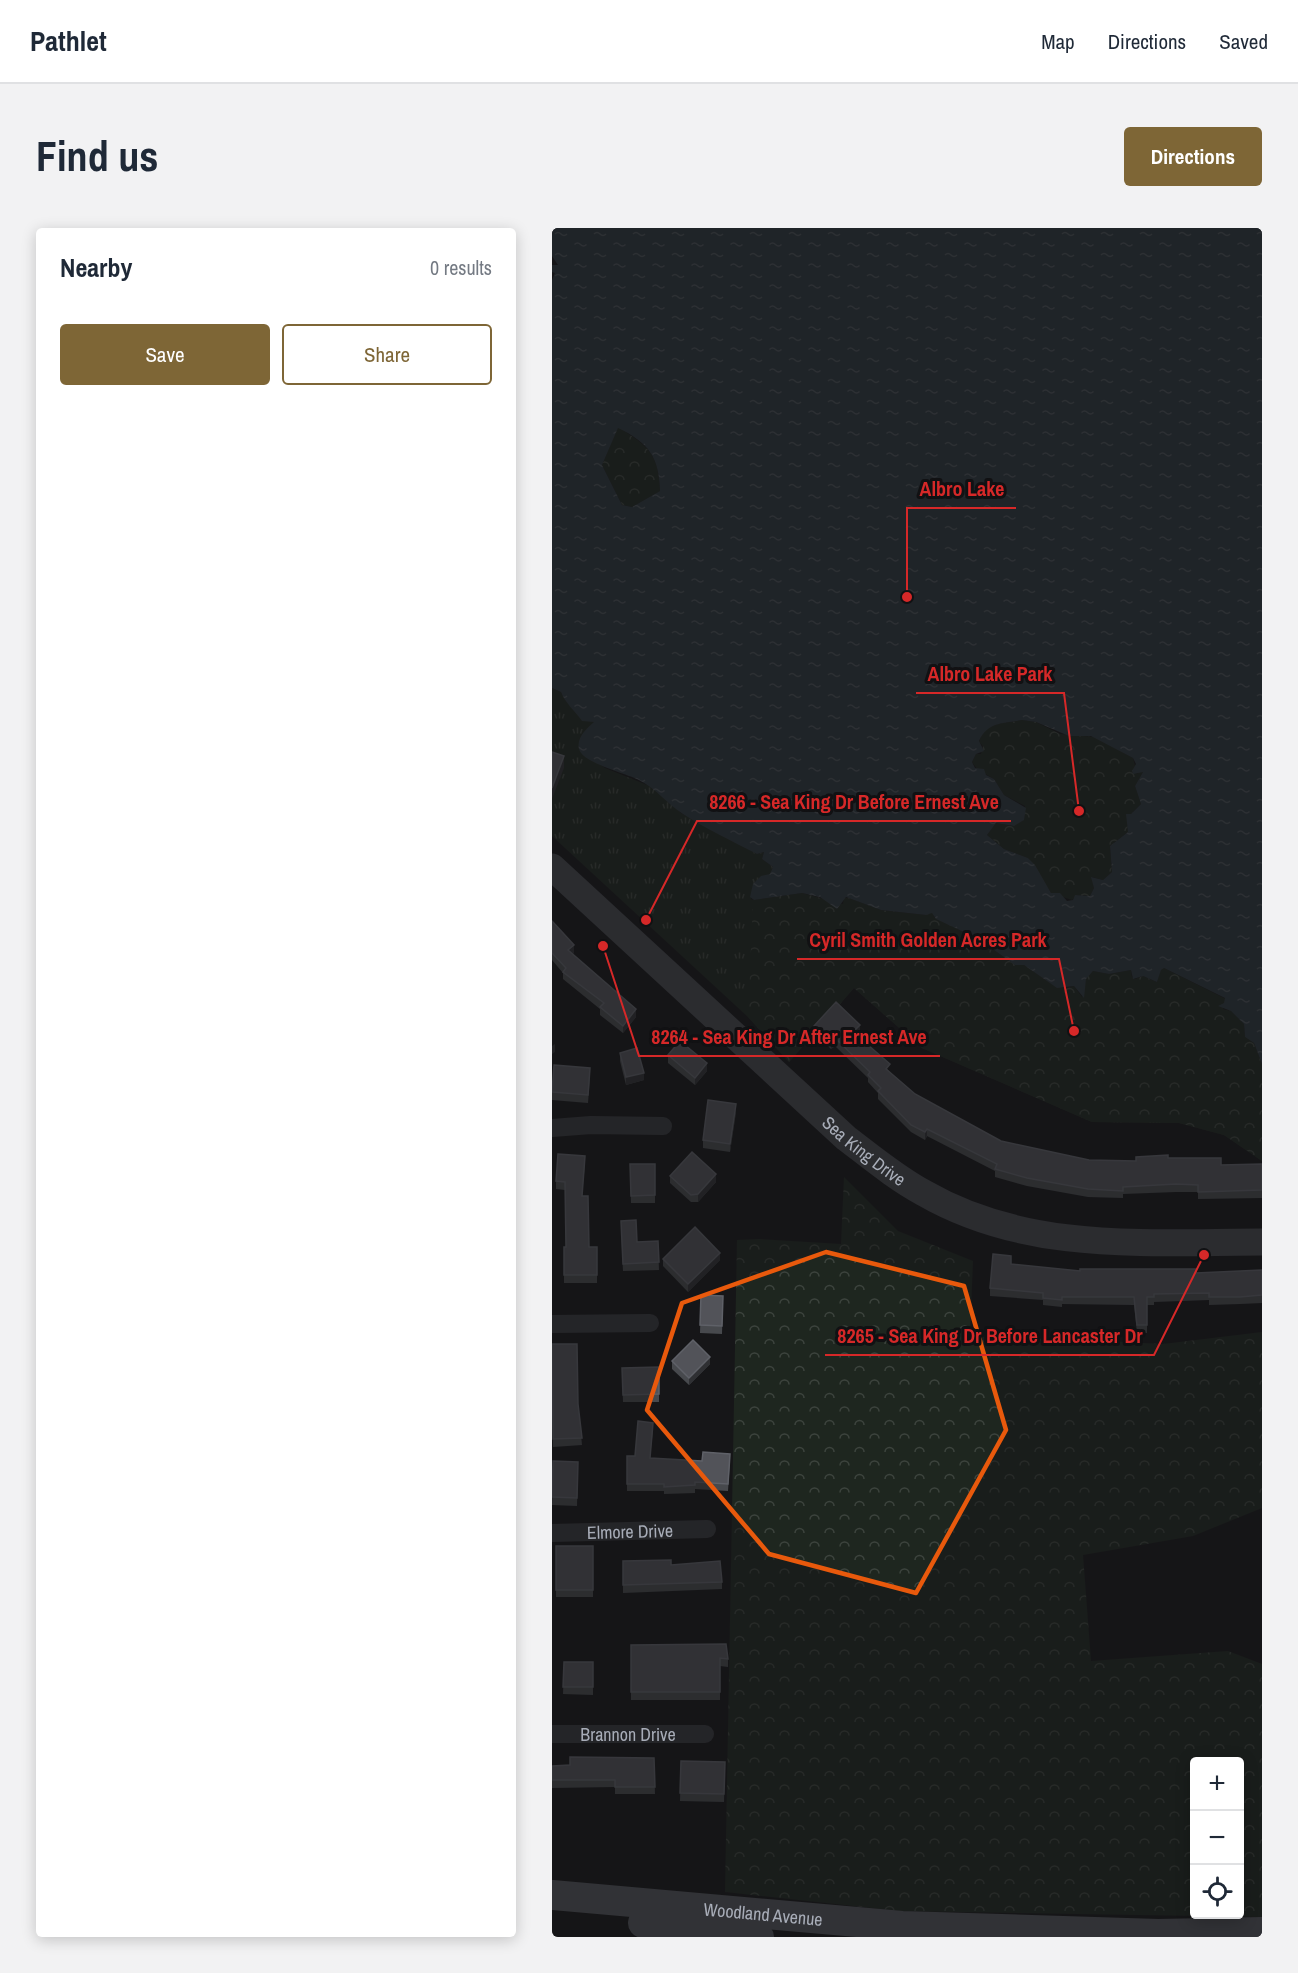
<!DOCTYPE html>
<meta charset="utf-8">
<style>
:root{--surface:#fff;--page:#f2f2f3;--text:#1f2937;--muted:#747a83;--line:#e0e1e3;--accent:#7e6636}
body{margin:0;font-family:"Archivo Narrow",sans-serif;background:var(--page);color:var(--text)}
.controls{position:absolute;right:18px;bottom:18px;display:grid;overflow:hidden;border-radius:6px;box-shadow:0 3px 15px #0003}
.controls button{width:54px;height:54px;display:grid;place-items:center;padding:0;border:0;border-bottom:2px solid var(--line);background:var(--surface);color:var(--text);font:30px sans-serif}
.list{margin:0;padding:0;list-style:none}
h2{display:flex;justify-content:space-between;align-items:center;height:78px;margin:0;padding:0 24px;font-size:26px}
h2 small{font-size:20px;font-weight:400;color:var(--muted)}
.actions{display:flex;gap:12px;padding:18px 24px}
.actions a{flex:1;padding:14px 0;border:2px solid var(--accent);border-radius:6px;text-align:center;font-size:21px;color:var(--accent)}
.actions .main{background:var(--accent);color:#fff}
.icon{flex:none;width:33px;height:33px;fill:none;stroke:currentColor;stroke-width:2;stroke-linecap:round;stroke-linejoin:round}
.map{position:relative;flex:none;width:710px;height:1709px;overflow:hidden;border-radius:6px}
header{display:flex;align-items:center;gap:36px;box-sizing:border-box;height:84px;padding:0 30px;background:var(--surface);border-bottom:2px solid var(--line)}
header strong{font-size:28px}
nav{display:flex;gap:33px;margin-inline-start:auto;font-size:21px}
.intro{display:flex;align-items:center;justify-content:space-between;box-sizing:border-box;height:144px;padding:0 36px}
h1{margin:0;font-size:42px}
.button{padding:15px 27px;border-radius:6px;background:var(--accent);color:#fff;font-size:21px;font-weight:700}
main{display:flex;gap:36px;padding:0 36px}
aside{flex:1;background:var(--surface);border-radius:6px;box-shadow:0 3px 15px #0003}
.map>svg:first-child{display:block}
.grass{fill:url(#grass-tufts)}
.forest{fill:url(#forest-crowns);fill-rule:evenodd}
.water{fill:url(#water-ripples);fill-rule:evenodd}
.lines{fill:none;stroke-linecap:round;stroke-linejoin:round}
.street{stroke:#37383d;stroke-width:18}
.secondary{stroke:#45474d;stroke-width:27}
.primary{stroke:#53555c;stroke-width:30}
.wall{fill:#47494d}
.shaded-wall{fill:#2f3033}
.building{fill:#525359;stroke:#5f6168;stroke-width:1.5}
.marked{fill:none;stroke:#e8590c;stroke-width:4.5;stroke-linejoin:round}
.labels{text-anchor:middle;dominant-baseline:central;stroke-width:6;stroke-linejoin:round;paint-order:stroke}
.street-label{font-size:18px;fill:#a8adb8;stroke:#111113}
.leader{fill:none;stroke:#d62828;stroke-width:2}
.callout-dot{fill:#d62828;stroke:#111113;stroke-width:2}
.callout-label{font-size:20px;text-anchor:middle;font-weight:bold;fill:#d62828;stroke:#111113;stroke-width:6;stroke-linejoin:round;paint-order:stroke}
</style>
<header>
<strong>Pathlet</strong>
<nav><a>Map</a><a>Directions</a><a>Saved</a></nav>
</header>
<div class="intro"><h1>Find us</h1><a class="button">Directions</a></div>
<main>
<aside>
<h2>Nearby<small>0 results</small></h2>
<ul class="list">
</ul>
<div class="actions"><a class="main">Save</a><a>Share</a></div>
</aside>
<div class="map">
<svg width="710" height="1709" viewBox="0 0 710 1709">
<defs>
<pattern id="grass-tufts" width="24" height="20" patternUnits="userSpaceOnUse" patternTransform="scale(1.5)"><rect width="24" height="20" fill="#1e261f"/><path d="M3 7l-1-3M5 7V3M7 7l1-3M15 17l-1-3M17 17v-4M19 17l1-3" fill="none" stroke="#3c433d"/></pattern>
<pattern id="forest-crowns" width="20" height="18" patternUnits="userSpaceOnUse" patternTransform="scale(1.5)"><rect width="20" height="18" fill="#1e261f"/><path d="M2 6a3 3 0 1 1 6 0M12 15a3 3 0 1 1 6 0" fill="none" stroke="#3c433d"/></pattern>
<pattern id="water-ripples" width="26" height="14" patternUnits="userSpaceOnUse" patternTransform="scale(1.5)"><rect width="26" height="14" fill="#2c353c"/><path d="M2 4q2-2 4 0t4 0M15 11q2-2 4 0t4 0" fill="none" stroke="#485056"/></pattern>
</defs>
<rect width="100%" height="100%" fill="#161618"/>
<path class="grass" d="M 0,460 L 9,464 C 14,477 30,490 42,494 L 43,533 L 53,540 L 100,559 L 129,585 L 205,626 L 212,624 L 210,631 L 221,639 L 218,647 L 203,654 L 199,671 L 202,672 L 710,836 L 710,933 L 672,907 L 627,895 L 540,894 L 370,820 L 302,760 L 237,834 L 196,789 L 0,608 Z"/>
<g class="forest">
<path d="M 66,199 C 97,219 106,225 108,263 L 80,279 L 70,277 L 50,237 Z"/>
<path d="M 470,492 L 484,494 L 508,506 L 543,509 L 581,530 L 585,546 L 587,543 L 591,544 L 583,558 L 589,576 L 579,586 L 575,586 L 576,604 L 558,618 L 560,644 L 551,652 L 540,649 L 542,660 L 538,668 L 525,667 L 520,672 L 499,665 L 476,630 L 452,621 L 435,607 L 444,595 L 460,598 L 472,592 L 473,578 L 452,567 L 442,551 L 425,541 L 420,534 L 424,526 L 429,526 L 431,518 L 427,514 C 434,493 452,496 470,492 Z"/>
<polygon points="250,665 291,676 292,670 297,670 329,682 374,687 381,684 382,689 427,711 459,734 472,737 501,757 513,760 522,758 530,769 535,747 541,743 557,746 579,742 580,749 583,751 591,748 605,754 609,741 612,740 674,771 671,781 679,783 692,796 693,809 702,815 710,836 710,933 672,907 627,895 540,894 370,820 302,760 237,834 196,789 201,672"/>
<path d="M 292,949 L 346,1003 L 421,1033 L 418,1106 L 611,1116 L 710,1104 L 710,1280 L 641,1308 L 531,1327 L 539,1433 L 676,1423 L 710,1436 L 710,1689 L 347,1683 L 173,1664 L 185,1012 L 207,1011 L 289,1016 ZM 642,1534 L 688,1534 L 688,1686 L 642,1686 Z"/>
</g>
<path class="water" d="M 0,0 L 710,0 L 710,836 L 702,815 L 693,809 L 692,796 L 679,783 L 666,778 L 672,775 L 673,770 L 612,740 L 609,742 L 605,754 L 591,748 L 581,751 L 579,742 L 557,746 L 541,743 L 534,751 L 532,770 L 522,758 L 505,760 L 472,737 L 463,737 L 427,711 L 384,691 L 380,685 L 374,687 L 329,682 L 294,669 L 285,681 L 268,669 L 250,665 L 202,672 L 198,669 L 201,656 L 209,648 L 218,646 L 221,639 L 210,631 L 212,624 L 205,626 C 180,613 154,601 131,586 C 115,576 105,561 87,552 C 76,546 30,535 27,521 C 24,510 35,500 42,494 L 30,493 C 23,483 13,475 9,464 L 0,460 L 0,52 L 3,45 L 0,44 L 0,37 L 6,37 L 0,28 ZM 66,200 C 97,215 107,229 108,263 L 80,279 L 70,277 L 50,237 ZM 470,492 L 484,494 L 517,508 L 539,508 L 581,530 L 584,536 L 580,543 L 581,546 L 591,544 L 583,558 L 589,576 L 579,586 L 574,586 L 576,604 L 558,618 L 560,644 L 551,652 L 539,649 L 542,660 L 538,668 L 523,667 L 521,672 L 515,673 L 508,665 L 499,665 L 483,637 L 476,630 L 452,621 L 435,607 L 444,595 L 462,598 L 472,592 L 474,580 L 452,567 L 442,551 L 434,547 L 432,541 L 423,540 L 420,534 L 424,526 L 432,523 L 427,513 C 436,493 452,496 470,492 Z"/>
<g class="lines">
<g class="street">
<polyline points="0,900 39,897 111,898"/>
<polyline points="0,1096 98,1095"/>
<path id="s1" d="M 0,1305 L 155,1301"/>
<path id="s2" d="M 0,1506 L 153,1506"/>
</g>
<path class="secondary" id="s3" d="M 0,639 L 294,910 C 319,929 344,950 372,965 C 476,1025 595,1014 710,1014"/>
<g class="primary">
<path id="s4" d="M 0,1667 L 350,1698 L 606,1706 L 710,1704"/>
<polyline points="91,1695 207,1709"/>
</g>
</g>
<g class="wall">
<polygon points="0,693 22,725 20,726 84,789 71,805 48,787 48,781 11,751 11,745 0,732"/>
<polygon points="262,798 308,804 305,808 338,844 363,866 449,913 537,932 584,933 616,930 669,937 710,936 710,970 646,971 646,964 624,964 571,966 571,970 536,969 475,958 443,949 443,943 375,908 373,912 359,904 326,871 326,865 316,854 316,850 283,818 279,821 262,805"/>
<polygon points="68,825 92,852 74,857 68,833"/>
<polygon points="116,827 155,843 143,857 116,835"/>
<polygon points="38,848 36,875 0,872 0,855"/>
<polygon points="184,884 178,924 151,920 151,912"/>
<polygon points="33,936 30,968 37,1019 45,1019 45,1055 12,1055 12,1019 14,1019 13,962 4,961 4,953"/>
<polygon points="78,936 103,936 103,975 79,975"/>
<polygon points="118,948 164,954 146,974 139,974 118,955"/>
<polygon points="69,1000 85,1014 106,1013 107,1042 71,1043"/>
<polygon points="111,1031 168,1032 136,1064 111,1038"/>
<polygon points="459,1036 528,1043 644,1045 710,1042 710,1075 688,1076 657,1077 657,1072 602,1074 602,1077 595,1077 595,1105 585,1105 582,1077 510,1076 510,1079 491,1077 491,1072 438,1068 438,1060"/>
<polygon points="149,1067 171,1068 170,1106 148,1105"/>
<polygon points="120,1133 158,1136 137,1157 120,1141"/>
<polygon points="107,1139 107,1174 71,1174 70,1140"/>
<polygon points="0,1158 26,1176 30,1217 1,1219"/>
<polygon points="101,1202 98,1230 150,1233 178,1233 176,1263 143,1261 143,1265 112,1266 112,1263 75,1263 75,1228 83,1228"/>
<polygon points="1,1233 26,1234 25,1278 0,1277"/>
<rect x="4" y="1318" width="37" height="51"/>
<polygon points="71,1333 119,1337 170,1354 170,1361 71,1365"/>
<polygon points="79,1417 176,1431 176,1439 168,1438 168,1472 79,1472"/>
<polygon points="12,1434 41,1434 41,1467 11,1466"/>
<polygon points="102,1530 103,1566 63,1566 63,1559 0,1560 0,1538"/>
<polygon points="129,1533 173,1534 172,1574 128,1573"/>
</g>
<g class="shaded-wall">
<polygon points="12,528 12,540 0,571 0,560"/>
<polygon points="22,717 22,725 16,730 16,722"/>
<polygon points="84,781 84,789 71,805 71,798"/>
<polygon points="308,797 308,804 301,812 301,804"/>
<polygon points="283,810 283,818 279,821 279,814"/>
<polygon points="3,816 3,824 0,826 0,818"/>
<polygon points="155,835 155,843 143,857 143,850"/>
<polygon points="92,845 92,852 74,857 74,849"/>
<polygon points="184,876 184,884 178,924 178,916"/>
<polygon points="375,901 375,908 373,912 373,904"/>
<polygon points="164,946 164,954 146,974 146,966"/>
<polygon points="168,1025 168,1032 136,1064 136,1056"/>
<polygon points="158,1129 158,1136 137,1157 137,1150"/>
</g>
<g class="building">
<polygon points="0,524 12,528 0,560"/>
<polygon points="0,693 22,717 16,722 84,781 71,798 48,779 52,775 11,744 14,740 0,725"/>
<polygon points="284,774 308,797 301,804 338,836 334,841 363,866 449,913 537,932 584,933 584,929 616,927 616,930 669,930 669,937 710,936 710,962 646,964 646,957 624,956 571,959 571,963 536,961 475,950 443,941 445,936 375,901 373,904 359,897 326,863 329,860 316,847 318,844 283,810 279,814 262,798"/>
<polygon points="128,813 155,835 143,850 116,827"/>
<polygon points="85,820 92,845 74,849 68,825"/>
<polygon points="2,837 38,840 36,867 0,864"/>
<polygon points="156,872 184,876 178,916 151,912"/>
<polygon points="140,924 164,946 146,966 139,967 118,948"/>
<polygon points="6,926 33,928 30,968 36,968 37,1019 45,1019 45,1047 12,1047 12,1019 14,1019 13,954 4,953"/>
<polygon points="78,936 103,936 103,967 79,968"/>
<polygon points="84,992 85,1014 106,1013 107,1034 71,1036 69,993"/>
<polygon points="143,999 168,1025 136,1056 111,1031"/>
<polygon points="441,1026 459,1028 459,1036 528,1043 528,1041 644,1041 644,1045 710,1042 710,1067 688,1069 657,1069 657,1065 602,1066 602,1069 595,1069 595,1097 585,1097 582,1069 510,1069 510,1072 491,1070 491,1065 438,1060"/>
<polygon points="149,1067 171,1068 170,1098 148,1097"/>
<polygon points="141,1112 158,1129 137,1150 120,1133"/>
<polygon points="0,1116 25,1116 26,1176 30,1210 1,1211"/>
<polygon points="107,1139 107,1166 71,1167 70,1140"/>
<polygon points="86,1193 101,1195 98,1230 150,1233 151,1224 178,1226 176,1256 143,1254 143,1257 112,1259 112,1256 75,1256 75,1228 83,1228"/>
<polygon points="1,1233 26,1234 25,1270 0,1269"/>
<rect x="4" y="1318" width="37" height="44"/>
<polygon points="119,1332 119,1337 168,1333 170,1354 71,1357 71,1333"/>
<polygon points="174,1416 176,1431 168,1430 168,1464 79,1464 79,1417"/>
<polygon points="12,1434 41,1434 41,1459 11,1459"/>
<polygon points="18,1529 102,1530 103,1559 63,1559 63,1552 0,1552 0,1538 18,1537"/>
<polygon points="129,1533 173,1534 172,1566 128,1565"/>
</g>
<path d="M0 0H710V1709H0ZM 274,1024 L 412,1058 L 454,1202 L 364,1365 L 217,1326 L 95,1182 L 130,1075 Z" fill="#161618" fill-opacity=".55" fill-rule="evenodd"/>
<path class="marked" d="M 274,1024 L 412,1058 L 454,1202 L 364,1365 L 217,1326 L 95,1182 L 130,1075 Z"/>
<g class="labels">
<g class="street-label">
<text stroke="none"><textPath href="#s3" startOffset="422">Sea King Drive</textPath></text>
<text stroke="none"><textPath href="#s1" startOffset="78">Elmore Drive</textPath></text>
<text stroke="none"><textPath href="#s2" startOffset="76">Brannon Drive</textPath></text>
<text stroke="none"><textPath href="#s4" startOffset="212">Woodland Avenue</textPath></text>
</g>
</g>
<path class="leader" d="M355 369L355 280H464M527 583L512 465H364M94 692L145 593H459M522 803L507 731H245M51 718L87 828H388M652 1027L602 1127H273"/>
<g class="callout-dot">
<circle cx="355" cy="369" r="6"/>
<circle cx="527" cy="583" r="6"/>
<circle cx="94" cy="692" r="6"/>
<circle cx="522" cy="803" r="6"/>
<circle cx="51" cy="718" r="6"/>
<circle cx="652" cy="1027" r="6"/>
</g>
<g class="callout-label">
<text x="410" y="268">Albro Lake</text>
<text x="438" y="453">Albro Lake Park</text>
<text x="302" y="581">8266 - Sea King Dr Before Ernest Ave</text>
<text x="376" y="719">Cyril Smith Golden Acres Park</text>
<text x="237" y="816">8264 - Sea King Dr After Ernest Ave</text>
<text x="438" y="1115">8265 - Sea King Dr Before Lancaster Dr</text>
</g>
</svg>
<div class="controls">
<button>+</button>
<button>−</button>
<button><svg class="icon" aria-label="locate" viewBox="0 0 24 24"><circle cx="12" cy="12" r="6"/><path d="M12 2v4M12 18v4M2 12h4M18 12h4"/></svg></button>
</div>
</div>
</main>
